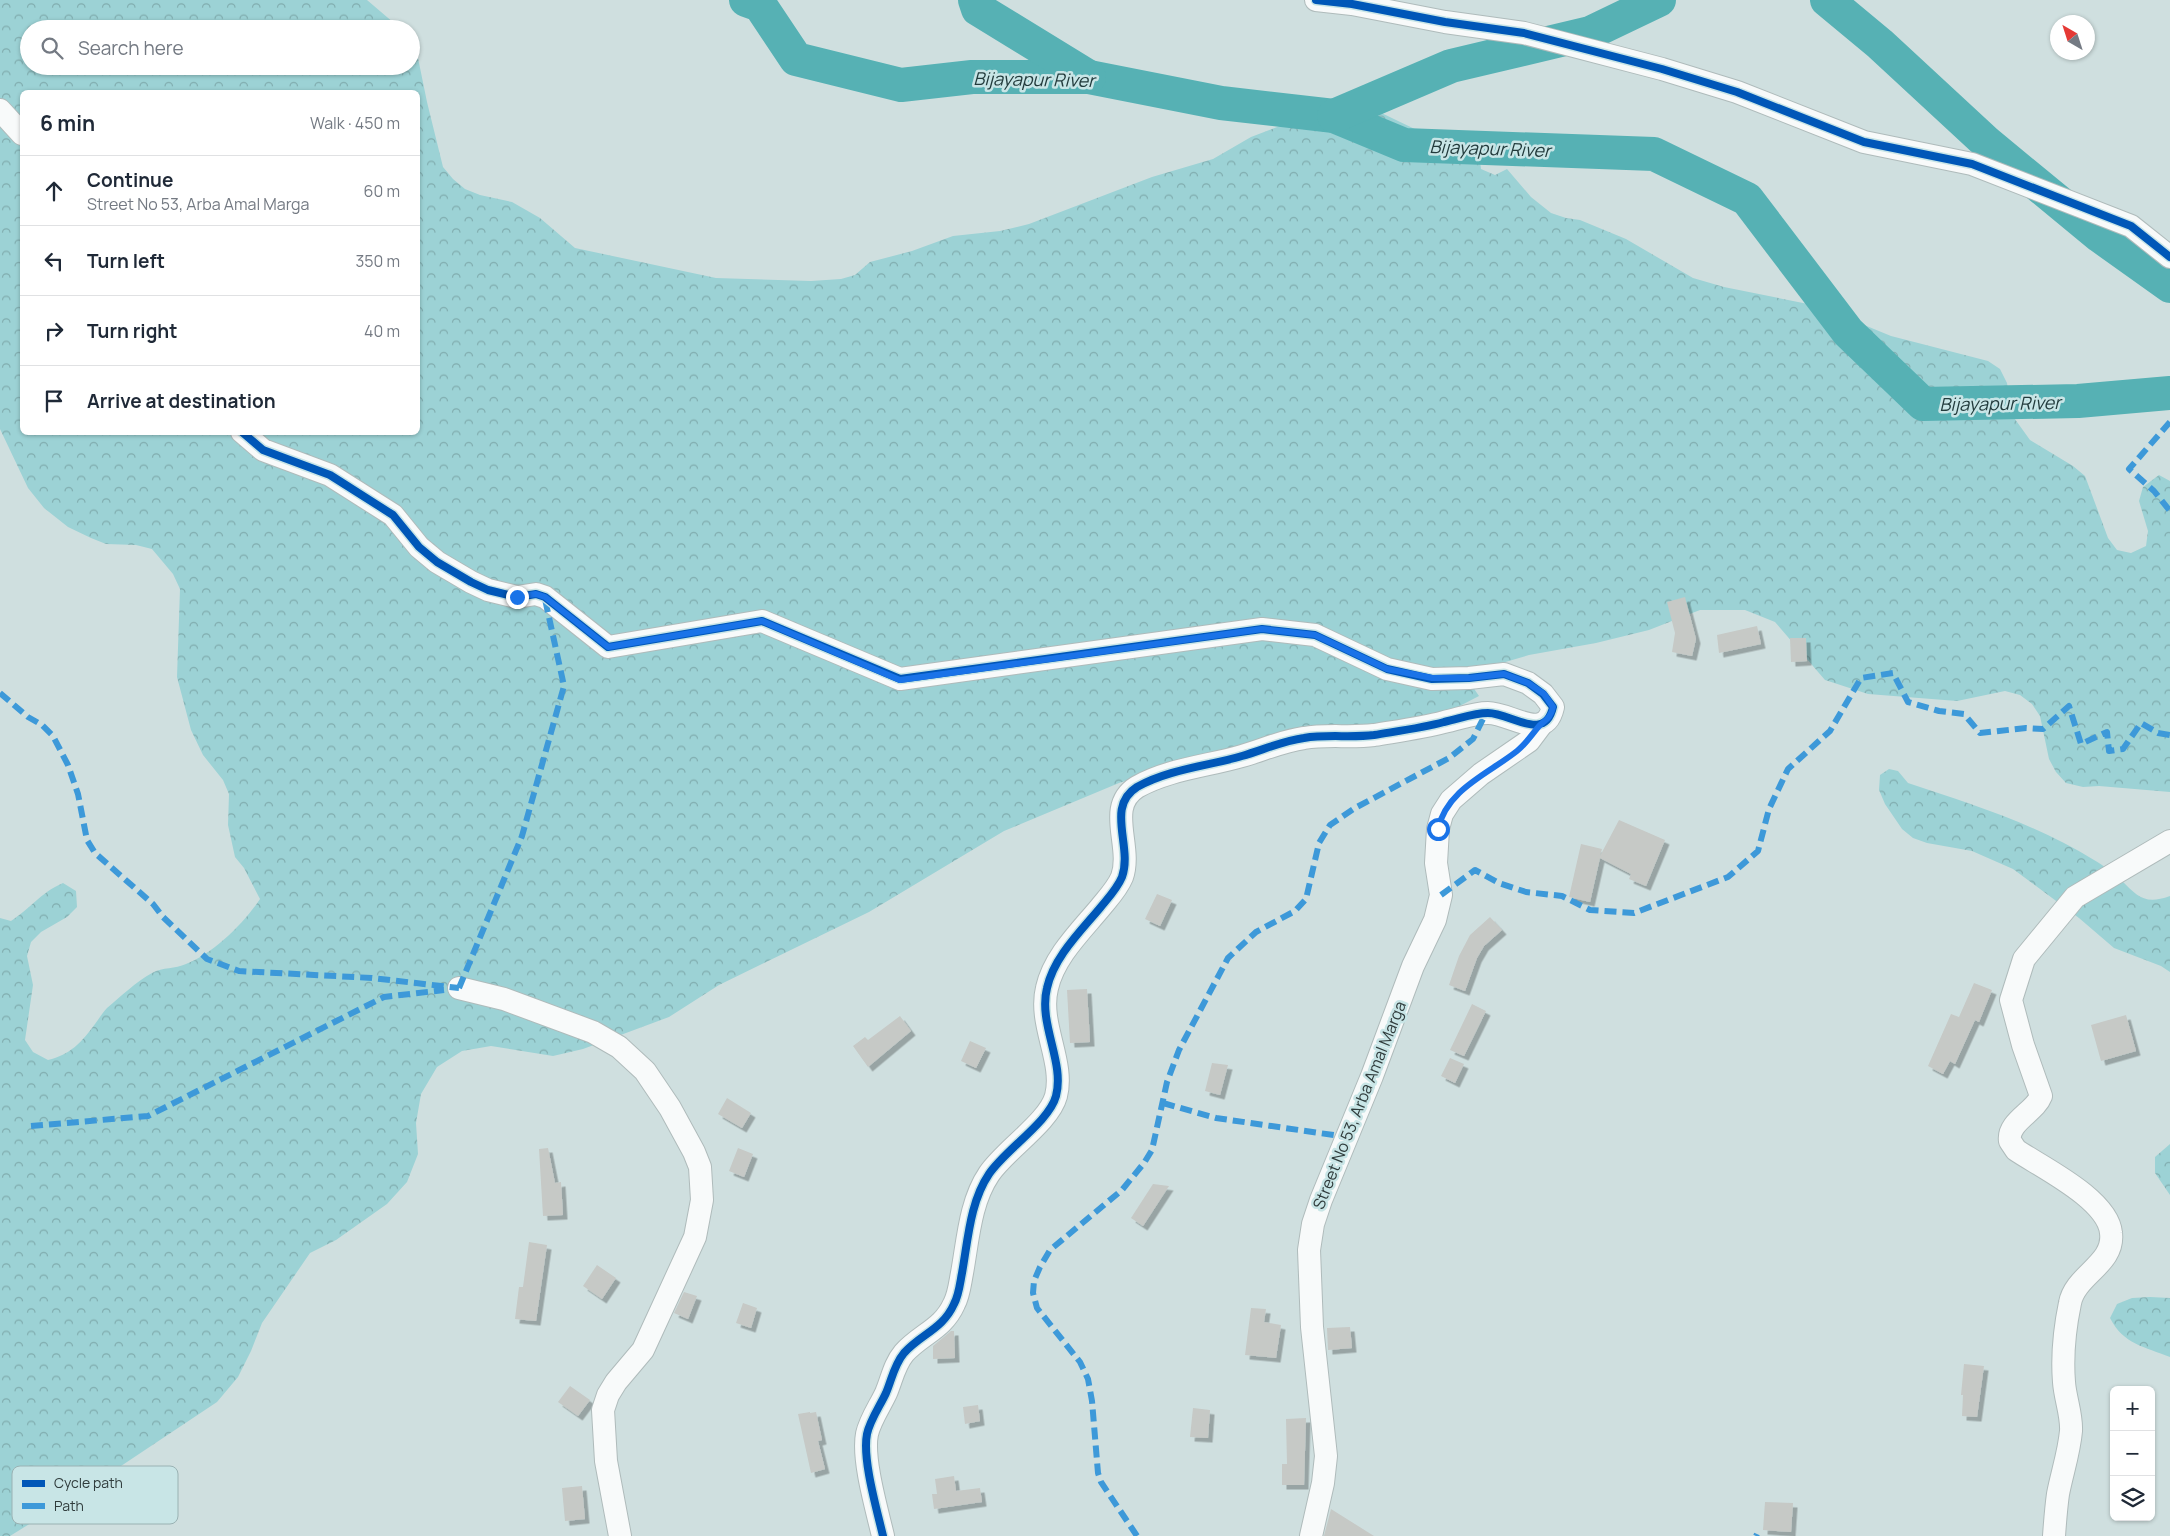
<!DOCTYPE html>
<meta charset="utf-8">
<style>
:root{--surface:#fff;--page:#f2f2f3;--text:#1f2937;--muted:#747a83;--line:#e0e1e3}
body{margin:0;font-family:Manrope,sans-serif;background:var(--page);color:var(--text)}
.controls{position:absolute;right:15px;bottom:15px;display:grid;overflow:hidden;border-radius:8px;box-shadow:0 1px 4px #0004}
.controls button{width:45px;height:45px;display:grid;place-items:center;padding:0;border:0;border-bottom:1px solid var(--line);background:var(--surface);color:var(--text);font:25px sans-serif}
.compass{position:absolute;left:2050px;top:15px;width:45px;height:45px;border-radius:50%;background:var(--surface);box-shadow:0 1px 4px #0004;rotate:321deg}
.stop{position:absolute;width:15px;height:15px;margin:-11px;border:4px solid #1a73e8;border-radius:50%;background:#fff}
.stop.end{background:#1a73e8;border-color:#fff;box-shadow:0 1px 5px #0008}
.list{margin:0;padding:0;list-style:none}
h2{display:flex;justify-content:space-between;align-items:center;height:65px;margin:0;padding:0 20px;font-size:21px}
h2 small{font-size:16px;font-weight:400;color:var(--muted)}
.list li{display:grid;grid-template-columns:32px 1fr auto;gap:15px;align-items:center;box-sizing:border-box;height:70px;padding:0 20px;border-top:1px solid var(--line)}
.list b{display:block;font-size:19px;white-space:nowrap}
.list p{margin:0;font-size:16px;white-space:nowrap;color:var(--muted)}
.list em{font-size:16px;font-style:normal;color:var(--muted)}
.icon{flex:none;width:28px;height:28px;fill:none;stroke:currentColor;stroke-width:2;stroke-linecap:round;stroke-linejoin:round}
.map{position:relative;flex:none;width:2170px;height:1536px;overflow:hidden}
.search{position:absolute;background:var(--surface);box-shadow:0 1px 4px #0004;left:20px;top:20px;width:400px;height:55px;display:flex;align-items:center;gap:12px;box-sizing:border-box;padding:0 18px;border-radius:28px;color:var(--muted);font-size:19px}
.panel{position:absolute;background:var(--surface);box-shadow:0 1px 4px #0004;left:20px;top:90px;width:400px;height:345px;border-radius:8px}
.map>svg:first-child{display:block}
.forest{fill:url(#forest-crowns);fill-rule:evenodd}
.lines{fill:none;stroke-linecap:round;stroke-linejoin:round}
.river{stroke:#56b1b4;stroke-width:34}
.building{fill:#c6c9c6;filter:url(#shadow)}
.minor-casing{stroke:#afbbbb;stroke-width:24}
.minor{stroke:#f8fafa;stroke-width:22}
.quiet{stroke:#3d99d9;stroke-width:6;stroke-dasharray:12 6;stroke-linecap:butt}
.cycleway-casing{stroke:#c8e5e6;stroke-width:11}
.cycleway{stroke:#0057b8;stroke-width:8}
.route{stroke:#1a73e8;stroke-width:6}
.labels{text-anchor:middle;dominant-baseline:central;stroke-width:5;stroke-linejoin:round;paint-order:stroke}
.street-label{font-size:16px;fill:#303c3c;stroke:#c8e5e6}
.water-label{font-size:18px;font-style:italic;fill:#223b3c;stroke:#c8e5e6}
.key{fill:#c8e5e6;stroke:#9ab2b3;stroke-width:1}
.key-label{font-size:14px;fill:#303c3c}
</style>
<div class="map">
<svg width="2170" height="1536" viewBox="0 0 2170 1536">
<defs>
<pattern id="forest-crowns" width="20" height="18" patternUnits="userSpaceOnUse" patternTransform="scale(1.25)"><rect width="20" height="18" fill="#9cd2d5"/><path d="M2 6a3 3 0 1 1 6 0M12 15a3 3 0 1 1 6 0" fill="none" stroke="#80acae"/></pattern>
<filter id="shadow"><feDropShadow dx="4.5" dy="4.5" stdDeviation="0" flood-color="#0004"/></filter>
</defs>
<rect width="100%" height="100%" fill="#cfdfdf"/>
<g class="forest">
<path d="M 0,0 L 367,0 L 401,29 L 29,29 L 29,66 L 411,66 L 411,46 L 418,58 L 427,102 L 443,167 L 453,179 L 465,189 L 480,195 L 512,202 L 540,218 L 575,248 L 716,278 L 811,281 L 841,279 L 855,275 L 870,262 L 912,251 L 953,236 L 1000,231 L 1029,224 L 1152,177 L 1213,159 L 1251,137 L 1324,109 L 1369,107 L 1421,132 L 1472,139 L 1479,153 L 1481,169 L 1495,175 L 1507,169 L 1531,197 L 1551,213 L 1566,218 L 1580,220 L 1626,239 L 1693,278 L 1724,287 L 1818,306 L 1891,336 L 1988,361 L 2000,369 L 2007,383 L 2012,415 L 2030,440 L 2073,466 L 2085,476 L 2108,538 L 2117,550 L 2131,553 L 2146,546 L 2148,531 L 2139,501 L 2143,487 L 2159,475 L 2170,481 L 2170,792 L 2099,786 L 2083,787 L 2066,783 L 2056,772 L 2049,759 L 2040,716 L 2032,704 L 2020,695 L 2005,691 L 1957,701 L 1868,694 L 1825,680 L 1775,622 L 1745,610 L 1700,610 L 1649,630 L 1596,643 L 1529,655 L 1464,674 L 1479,696 L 1450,711 L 1337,730 L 1301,727 L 1119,783 L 1004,831 L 869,912 L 719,985 L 669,1017 L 583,1049 L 553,1056 L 491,1046 L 462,1051 L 437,1067 L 421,1094 L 416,1123 L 418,1154 L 407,1182 L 387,1204 L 336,1240 L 310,1253 L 262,1323 L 251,1351 L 238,1377 L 217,1402 L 94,1484 L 10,1536 L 0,1536 L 0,918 L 11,921 C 31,908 40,893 63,883 L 76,891 L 77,907 L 67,917 L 41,932 L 31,942 L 27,956 L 33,985 L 25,1040 L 33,1052 L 48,1060 C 70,1055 82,1042 95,1024 C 99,1019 102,1013 107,1008 C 121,996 136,982 152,973 C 163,967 175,969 186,964 C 213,954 244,923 260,899 L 244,868 L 235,857 L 228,825 L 229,794 L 223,780 L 203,755 L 191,730 L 177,677 L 180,589 L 173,574 L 152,549 L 136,545 L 106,544 L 91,538 L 68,527 L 44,508 L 28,488 L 0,429 ZM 22,92 L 418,92 L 418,432 L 22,432 Z"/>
<path d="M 1889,769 L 1898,771 L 1908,783 C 1971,804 2036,824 2094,860 C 2103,865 2113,873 2121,880 C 2138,897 2145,905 2170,896 L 2170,972 L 2161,966 L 2114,948 L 2079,918 L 2013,869 L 1972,851 L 1927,843 L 1913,838 L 1902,829 L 1885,804 L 1879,790 L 1880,775 Z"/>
<polygon points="2170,1144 2170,1195 2155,1173 2155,1157"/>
<path d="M 2150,1297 L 2170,1298 L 2170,1357 C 2145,1347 2123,1344 2110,1318 L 2117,1304 L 2132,1298 Z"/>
</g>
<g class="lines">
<g class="river">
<polyline points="746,0 760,5 796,59 901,85 972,77 1089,77 1221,103 1334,116 1404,145 1654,154 1747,199 1848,332 1923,404 2078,401 2170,393"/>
<polyline points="975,0 978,9 1089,77"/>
<polyline points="1827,0 1880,44 1987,143 2100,236 2170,286"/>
<polyline points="1334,116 1451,66 1590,33 1659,0"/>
</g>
</g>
<g class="building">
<polygon points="1685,597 1696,639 1692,656 1672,652 1675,633 1667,602"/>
<polygon points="1757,626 1761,644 1719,653 1717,635"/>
<polygon points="1790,638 1806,638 1807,661 1791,662"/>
<polygon points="1619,820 1665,840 1646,886 1629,879 1631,874 1600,858 1590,902 1569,897 1581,844 1602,849 1600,856"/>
<polygon points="1157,894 1172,900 1160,926 1145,919"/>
<polygon points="1490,917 1502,930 1484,946 1477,958 1465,991 1449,985 1459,956 1470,935"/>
<polygon points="1974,983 1992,990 1979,1022 1975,1020 1955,1064 1950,1061 1943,1074 1928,1066 1951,1014 1959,1017"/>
<polygon points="1087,989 1090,1042 1070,1043 1067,990"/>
<polygon points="1472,1004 1486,1011 1464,1056 1450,1050"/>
<polygon points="2126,1015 2136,1051 2101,1061 2091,1025"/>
<polygon points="900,1016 911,1031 868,1067 853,1046 865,1037 868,1040"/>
<polygon points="970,1041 986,1048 976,1068 961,1061"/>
<polygon points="1450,1058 1464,1064 1455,1083 1441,1076"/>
<polygon points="1212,1063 1228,1065 1220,1095 1205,1091"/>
<polygon points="727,1098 751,1113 742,1128 718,1114"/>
<polygon points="548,1148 555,1183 561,1182 563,1215 543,1216 539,1149"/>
<polygon points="738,1148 753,1154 744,1177 729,1171"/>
<polygon points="1153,1184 1169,1186 1143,1226 1131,1218"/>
<polygon points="529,1242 547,1245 536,1321 515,1319 519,1287 523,1287"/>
<polygon points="597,1265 616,1278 602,1299 583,1286"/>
<polygon points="684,1292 697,1296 688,1319 674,1313"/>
<polygon points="743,1303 757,1308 751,1328 736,1323"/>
<polygon points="1251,1308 1266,1309 1264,1322 1281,1325 1276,1358 1245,1355"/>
<polygon points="1350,1327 1352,1348 1328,1350 1327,1328"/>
<polygon points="951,1331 954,1331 955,1358 933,1359 933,1346"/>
<polygon points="1964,1364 1984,1366 1977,1417 1962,1416 1963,1395 1961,1395"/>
<polygon points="570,1386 590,1400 578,1416 558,1402"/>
<polygon points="978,1405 980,1421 965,1424 963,1407"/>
<polygon points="1193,1408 1210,1410 1208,1438 1190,1437"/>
<polygon points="810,1412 810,1413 816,1412 822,1440 818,1441 825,1469 811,1473 798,1414"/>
<polygon points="1306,1418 1304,1485 1282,1485 1282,1464 1287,1464 1286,1419"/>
<polygon points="954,1476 956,1491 980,1488 982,1502 934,1509 932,1494 937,1494 935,1479"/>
<polygon points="582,1486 585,1519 565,1521 562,1488"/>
<polygon points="1765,1502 1793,1503 1791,1532 1763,1530"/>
<polygon points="1331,1509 1374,1536 1324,1536"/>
</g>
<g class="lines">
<defs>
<g id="minor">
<polyline points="1316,0 1352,4 1445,22 1524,33 1662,69 1737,92 1864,142 1972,164 2131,226 2170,257"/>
<polyline points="0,110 22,134"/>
<path d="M 242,432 L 263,450 L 330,475 L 393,515 L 419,547 L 437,562 L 471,582 L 488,590 L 517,597 L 536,594 L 545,597 L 608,647 L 762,621 L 900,679 L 1262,629 L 1315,635 L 1387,669 L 1432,679 L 1469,678 L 1504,674 L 1528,683 L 1543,694 L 1553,707 C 1545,743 1511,713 1488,713 C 1473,713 1459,719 1444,722 C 1422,728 1398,731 1374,735 C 1351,738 1327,734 1304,738 C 1282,741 1263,750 1242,756 C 1208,766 1169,769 1137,787 C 1105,807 1133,846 1122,877 C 1117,889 1108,898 1100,908 C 1080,932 1054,957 1047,988 C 1038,1024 1065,1062 1056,1096 C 1049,1122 1005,1150 989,1174 C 970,1202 968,1240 962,1273 C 960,1283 959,1295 954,1304 C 943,1329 921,1334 904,1353 C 894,1365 892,1379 886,1393 C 880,1406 870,1420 867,1434 C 862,1459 877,1510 883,1536"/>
<polyline points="459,988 504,999 593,1032 619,1047 645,1071 670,1108 694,1152 700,1167 702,1200 695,1237 643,1350 616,1382 608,1395 603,1410 606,1461 620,1536"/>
<polyline points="1311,1536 1323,1483 1326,1456 1312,1327 1309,1250 1313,1224 1321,1200 1372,1076 1413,966 1435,920 1441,895 1436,863 1438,829 1442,814 1451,800 1481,774 1529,741 1541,725"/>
<path d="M 2054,1536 C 2055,1522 2056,1508 2058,1494 C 2062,1473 2069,1453 2071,1431 C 2072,1415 2065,1398 2064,1382 C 2062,1357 2065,1327 2070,1303 C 2075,1275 2115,1264 2111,1233 C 2108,1199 2041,1167 2016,1150 L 2010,1141 C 2007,1122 2035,1112 2041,1096 L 2023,1045 L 2011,1000 L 2024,959 L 2075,897 L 2170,841"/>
</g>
</defs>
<use href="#minor" class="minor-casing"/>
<use href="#minor" class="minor"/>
<g class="quiet">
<polyline points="2170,422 2129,469 2154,491 2170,511"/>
<polyline points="0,693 28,717 42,725 53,736 68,765 78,794 87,840 95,853 153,904 163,917 207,959 239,971 372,978 459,988"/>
<polyline points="1441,895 1475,870 1499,883 1526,892 1562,896 1590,910 1634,913 1728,877 1758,851 1769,809 1788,769 1830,731 1861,678 1893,673 1908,702 1939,711 1964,714 1980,733 2026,728 2043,729 2069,706 2081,744 2107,732 2109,751 2123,749 2141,723 2158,733 2170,735"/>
<polyline points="459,988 522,836 564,686 545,599"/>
<polyline points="1163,1103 1216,1118 1347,1137"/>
<polyline points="31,1126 148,1116 384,997 444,990"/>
<polyline points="1137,1536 1101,1482 1098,1473 1092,1401 1088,1379 1080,1362 1037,1308 1033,1293 1034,1281 1040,1267 1050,1250 1122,1190 1144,1163 1152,1150 1167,1082 1179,1050 1228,958 1256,932 1295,911 1306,899 1319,843 1330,825 1355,808 1449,758 1473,739 1486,713"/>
<polyline points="1756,1536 1757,1534"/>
</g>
<defs>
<g id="cycleway">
<polyline points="1316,0 1352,4 1445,22 1524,33 1662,69 1737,92 1864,142 1972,164 2131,226 2170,257"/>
<path d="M 242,432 L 263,450 L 330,475 L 393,515 L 419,547 L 437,562 L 471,582 L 488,590 L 517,597 L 536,594 L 545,597 L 608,647 L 762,621 L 900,679 L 1262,629 L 1315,635 L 1387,669 L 1432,679 L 1469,678 L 1504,674 L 1528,683 L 1543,694 L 1553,707 C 1545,743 1511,713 1488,713 C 1473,713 1459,719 1444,722 C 1422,728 1398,731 1374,735 C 1351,738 1327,734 1304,738 C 1282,741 1263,750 1242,756 C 1208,766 1169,769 1137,787 C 1105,807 1133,846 1122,877 C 1117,889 1108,898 1100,908 C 1080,932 1054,957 1047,988 C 1038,1024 1065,1062 1056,1096 C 1049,1122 1005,1150 989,1174 C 970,1202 968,1240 962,1273 C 960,1283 959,1295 954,1304 C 943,1329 921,1334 904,1353 C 894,1365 892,1379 886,1393 C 880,1406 870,1420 867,1434 C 862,1459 877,1510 883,1536"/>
</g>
</defs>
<use href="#cycleway" class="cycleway-casing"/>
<use href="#cycleway" class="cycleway"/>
</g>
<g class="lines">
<path class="route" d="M 517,597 L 536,594 L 545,597 L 608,647 L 762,621 L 900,680 L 1262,629 L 1315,635 L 1387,669 L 1432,678 L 1469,678 L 1504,674 L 1528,683 L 1544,694 L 1553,707 C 1551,717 1547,719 1540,725 C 1532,734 1527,743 1517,751 C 1488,774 1447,789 1438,829"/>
</g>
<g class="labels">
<g class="street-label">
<text transform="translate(1359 1105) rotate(-68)">Street No 53, Arba Amal Marga</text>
</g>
<g class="water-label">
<text transform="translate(1034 79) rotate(1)">Bijayapur River</text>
<text transform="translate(1490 148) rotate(2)">Bijayapur River</text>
<text transform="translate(2000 403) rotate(-1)">Bijayapur River</text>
</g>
</g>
<rect x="12" y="1466" width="166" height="58" rx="8" class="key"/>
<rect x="22" y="1480" width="23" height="7" fill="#0057b8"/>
<rect x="22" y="1503" width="23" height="6" fill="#3d99d9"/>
<g class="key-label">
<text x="54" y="1488">Cycle path</text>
<text x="54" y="1511">Path</text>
</g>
</svg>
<div class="controls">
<button>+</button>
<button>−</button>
<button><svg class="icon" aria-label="layers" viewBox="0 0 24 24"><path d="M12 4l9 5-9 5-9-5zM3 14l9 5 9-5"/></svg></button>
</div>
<svg class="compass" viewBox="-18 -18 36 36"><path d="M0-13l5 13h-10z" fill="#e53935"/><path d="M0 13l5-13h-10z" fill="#747a83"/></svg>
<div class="stop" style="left:1438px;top:829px"></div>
<div class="stop end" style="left:517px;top:597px"></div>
<div class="search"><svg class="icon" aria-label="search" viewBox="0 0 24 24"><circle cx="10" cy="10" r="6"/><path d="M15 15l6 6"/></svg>Search here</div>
<section class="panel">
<h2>6 min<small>Walk · 450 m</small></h2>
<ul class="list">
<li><svg class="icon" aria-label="ahead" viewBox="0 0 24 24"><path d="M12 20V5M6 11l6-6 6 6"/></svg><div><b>Continue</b><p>Street No 53, Arba Amal Marga</p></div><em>60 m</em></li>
<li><svg class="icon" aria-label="left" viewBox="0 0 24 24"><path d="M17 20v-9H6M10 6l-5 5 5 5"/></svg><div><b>Turn left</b></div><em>350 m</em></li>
<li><svg class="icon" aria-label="right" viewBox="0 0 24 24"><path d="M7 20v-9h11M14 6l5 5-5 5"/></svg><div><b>Turn right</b></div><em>40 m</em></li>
<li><svg class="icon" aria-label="arrive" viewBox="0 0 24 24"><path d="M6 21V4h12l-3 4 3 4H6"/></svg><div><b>Arrive at destination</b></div></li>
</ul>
</section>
</div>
